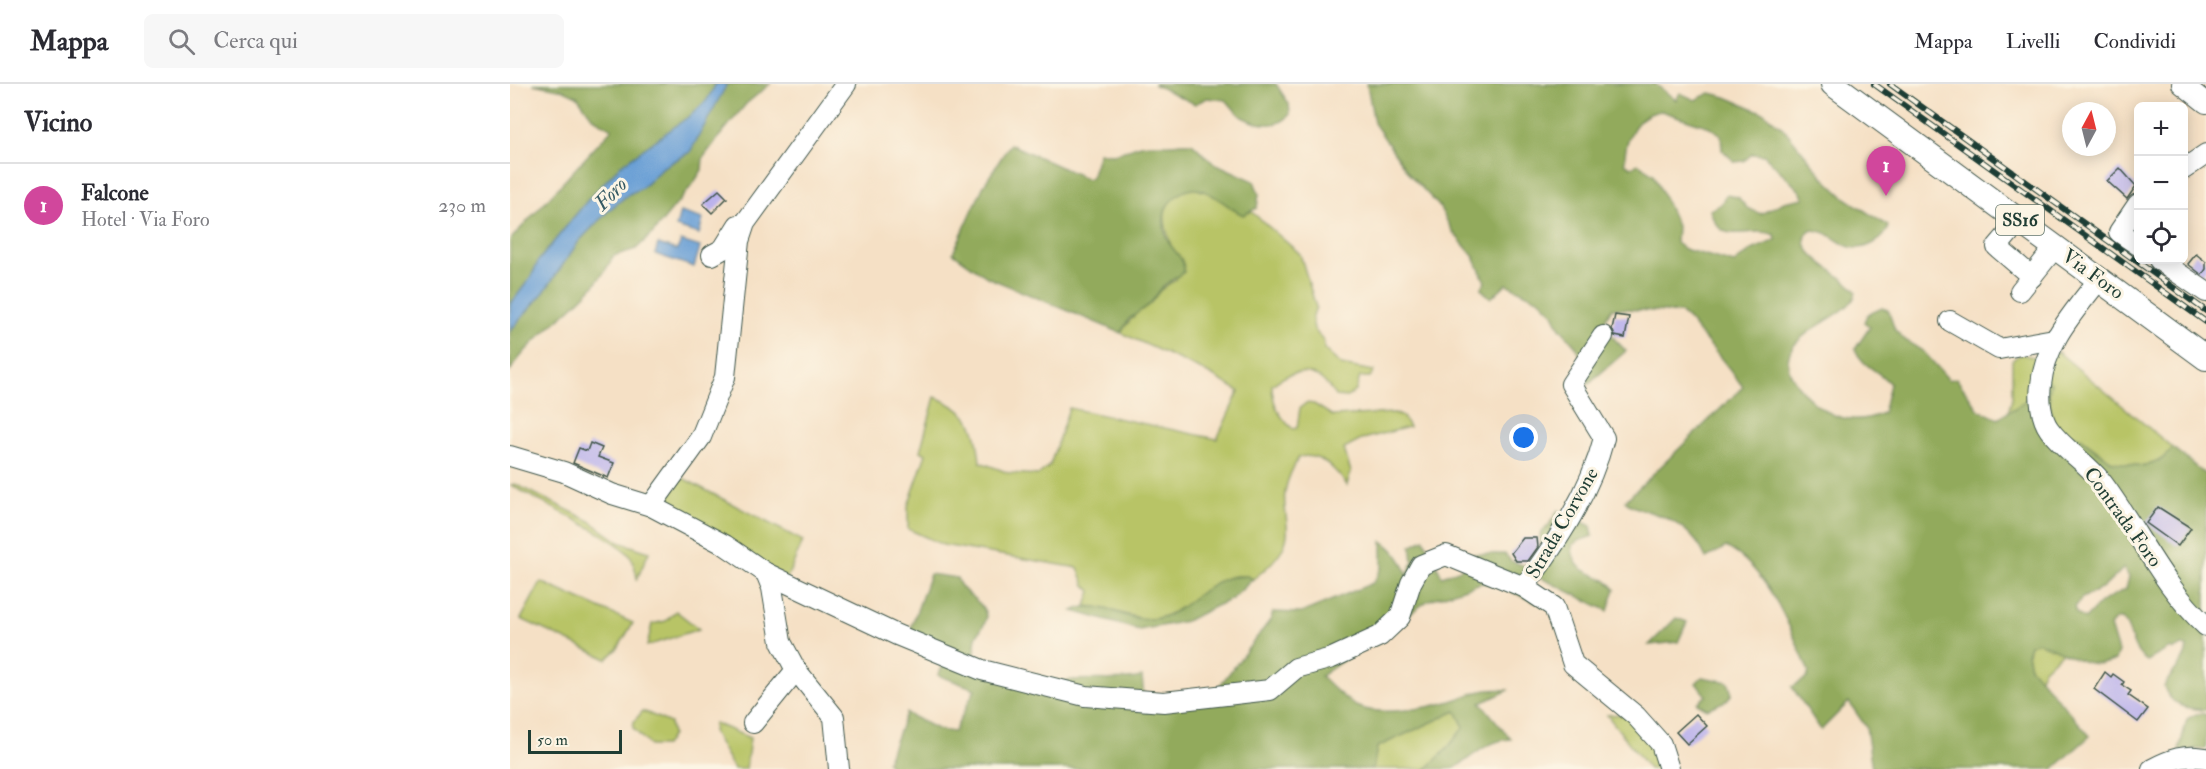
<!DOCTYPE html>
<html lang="it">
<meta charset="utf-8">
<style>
:root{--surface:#fff;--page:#f7f7f7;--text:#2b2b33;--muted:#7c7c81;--line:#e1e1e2;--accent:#c8321e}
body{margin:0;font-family:"IM FELL Double Pica",serif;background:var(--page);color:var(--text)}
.controls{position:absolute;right:18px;top:18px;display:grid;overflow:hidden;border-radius:9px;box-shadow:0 3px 15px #0003}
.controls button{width:54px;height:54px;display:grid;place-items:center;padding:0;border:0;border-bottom:2px solid var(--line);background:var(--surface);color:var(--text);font:30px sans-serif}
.compass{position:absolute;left:1552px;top:18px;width:54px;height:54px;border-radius:50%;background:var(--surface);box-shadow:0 3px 15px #0003;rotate:7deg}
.scale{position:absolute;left:18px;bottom:15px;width:94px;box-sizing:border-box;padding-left:6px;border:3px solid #1f3d34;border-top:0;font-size:16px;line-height:21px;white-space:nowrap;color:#1f3d34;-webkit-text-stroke:4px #fcf5e5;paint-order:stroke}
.you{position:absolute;left:1014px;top:354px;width:21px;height:21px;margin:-15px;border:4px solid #fff;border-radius:50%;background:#1a73e8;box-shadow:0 0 0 9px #1a73e833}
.badge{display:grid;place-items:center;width:39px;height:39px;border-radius:50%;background:var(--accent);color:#fff;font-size:20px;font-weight:700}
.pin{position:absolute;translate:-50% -50px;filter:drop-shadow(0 2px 3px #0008)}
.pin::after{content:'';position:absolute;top:32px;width:21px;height:18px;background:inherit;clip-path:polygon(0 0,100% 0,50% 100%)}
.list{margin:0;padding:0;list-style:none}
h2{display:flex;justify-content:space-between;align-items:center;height:78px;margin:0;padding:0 24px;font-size:26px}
h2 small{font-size:20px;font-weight:400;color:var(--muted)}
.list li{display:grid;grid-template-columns:39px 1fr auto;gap:18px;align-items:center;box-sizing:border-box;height:84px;padding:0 24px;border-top:2px solid var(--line)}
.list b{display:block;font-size:22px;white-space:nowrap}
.list p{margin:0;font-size:20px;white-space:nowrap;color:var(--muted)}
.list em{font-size:20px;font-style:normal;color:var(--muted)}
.icon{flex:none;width:33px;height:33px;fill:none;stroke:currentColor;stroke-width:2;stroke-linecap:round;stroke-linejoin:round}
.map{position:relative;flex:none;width:1696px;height:685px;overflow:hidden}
header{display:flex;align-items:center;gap:36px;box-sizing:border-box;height:84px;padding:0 30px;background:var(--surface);border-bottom:2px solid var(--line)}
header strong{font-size:28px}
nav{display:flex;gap:33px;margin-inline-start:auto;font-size:21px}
.search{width:420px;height:54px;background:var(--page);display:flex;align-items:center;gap:15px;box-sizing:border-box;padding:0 21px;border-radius:9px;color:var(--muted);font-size:22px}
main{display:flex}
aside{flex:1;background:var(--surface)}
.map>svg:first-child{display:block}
.green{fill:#b8c466;stroke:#6c804d;stroke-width:1.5}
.forest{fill:#92aa5b;stroke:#587448;stroke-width:1.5;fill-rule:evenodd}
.water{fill:#689ed5;stroke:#446e84;stroke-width:1.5}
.building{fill:#b6adec}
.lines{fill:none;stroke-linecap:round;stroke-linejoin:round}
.minor-casing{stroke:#3f554a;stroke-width:22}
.major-casing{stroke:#3f554a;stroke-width:26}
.minor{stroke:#fff;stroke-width:20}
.major{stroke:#fff;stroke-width:24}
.rail-casing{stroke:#1f3d34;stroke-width:6}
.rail{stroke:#fcf5e5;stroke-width:4;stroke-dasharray:11;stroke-linecap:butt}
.labels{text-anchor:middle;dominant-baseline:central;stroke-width:6;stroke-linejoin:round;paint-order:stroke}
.shield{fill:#fcf5e5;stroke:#617469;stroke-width:1.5}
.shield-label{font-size:18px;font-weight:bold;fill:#1f3d34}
.street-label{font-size:20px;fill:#1f3d34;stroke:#fcf5e5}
.water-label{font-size:21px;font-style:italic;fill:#355a64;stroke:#fcf5e5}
</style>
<header>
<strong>Mappa</strong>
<div class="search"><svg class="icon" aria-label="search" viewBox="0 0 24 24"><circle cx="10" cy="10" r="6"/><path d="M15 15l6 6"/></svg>Cerca qui</div>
<nav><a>Mappa</a><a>Livelli</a><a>Condividi</a></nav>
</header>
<main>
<aside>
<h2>Vicino<small></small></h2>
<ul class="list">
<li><span class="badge" style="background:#d1479c">1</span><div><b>Falcone</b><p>Hotel · Via Foro</p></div><em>230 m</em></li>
</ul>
</aside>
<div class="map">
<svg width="1696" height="685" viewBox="0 0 1696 685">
<rect width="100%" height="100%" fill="#fcf5e5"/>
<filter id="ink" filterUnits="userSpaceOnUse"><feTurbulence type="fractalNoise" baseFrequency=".0167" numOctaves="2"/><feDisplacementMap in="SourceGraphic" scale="12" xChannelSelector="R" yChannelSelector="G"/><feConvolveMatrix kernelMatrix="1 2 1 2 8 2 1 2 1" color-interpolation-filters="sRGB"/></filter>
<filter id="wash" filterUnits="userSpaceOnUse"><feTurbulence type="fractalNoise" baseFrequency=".008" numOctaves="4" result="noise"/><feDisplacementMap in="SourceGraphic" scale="24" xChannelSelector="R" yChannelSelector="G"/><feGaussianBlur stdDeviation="1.35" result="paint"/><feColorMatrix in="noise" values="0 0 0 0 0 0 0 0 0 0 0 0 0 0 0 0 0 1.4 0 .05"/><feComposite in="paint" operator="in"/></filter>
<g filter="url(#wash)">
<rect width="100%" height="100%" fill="#f5e0c5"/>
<g class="green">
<path d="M 681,103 C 691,107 704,109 713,116 C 724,125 727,132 742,128 L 790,170 L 806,223 L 802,234 L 804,245 L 814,258 L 814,265 L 831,281 L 864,287 L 860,293 L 850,293 L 846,306 L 837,313 L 825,312 C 810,285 786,281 762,301 C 762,319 770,334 783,345 L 787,344 L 790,324 L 796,319 L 804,320 L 823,332 L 885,329 L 893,333 L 899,343 L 853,355 L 834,365 L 841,388 L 837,401 C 826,386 810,368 789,373 C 783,384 777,395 775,408 C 772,427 783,446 773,464 C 766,476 754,487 743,495 C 713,480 683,521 657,532 C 631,542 603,522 576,522 L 581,507 L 575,501 L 568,484 L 433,461 L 398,445 L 398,422 L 416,370 L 410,367 L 425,313 C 461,328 466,340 470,378 L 499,389 L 528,391 L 540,381 L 559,324 L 707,355 L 729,307 L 694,287 L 611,249 C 620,234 650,203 666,196 C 664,185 664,172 661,162 C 653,135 647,116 681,103 Z"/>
<polygon points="1548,268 1663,364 1652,375 1633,382 1603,378 1569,353 1543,344 1530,292 1514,318 1498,329 1502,313 1502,276 1511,270 1531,275"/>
<polygon points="167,391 293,457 276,496 153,418"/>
<path d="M 5,400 L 80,437 L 109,458 L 139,468 L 127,495 C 126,487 124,479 120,472 C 108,454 25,416 1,401 Z"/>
<polygon points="31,498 123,539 108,564 97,575 11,535"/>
<polygon points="166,527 189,545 137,562 142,540 156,537"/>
<path d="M 1527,558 L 1552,568 L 1534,585 L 1529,596 C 1520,584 1515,576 1520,561 Z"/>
<polygon points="133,627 160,639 162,651 155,662 140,662 123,644 124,637"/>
<polygon points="946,627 954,643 936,666 916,685 863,685 867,663"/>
<polygon points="1115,630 1146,666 1152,685 1139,685 1097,631"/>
<polygon points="204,639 240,654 236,685 224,685 203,648"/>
</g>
<g class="forest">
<polygon points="23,0 206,0 197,16 181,31 110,82 77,117 29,176 21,193 0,221 0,156 102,45 83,34 67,12 54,6"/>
<path d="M 217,0 L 260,0 L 236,20 L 208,54 L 193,74 L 192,86 L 183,100 L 143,149 L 126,165 L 103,172 C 82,219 28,243 0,287 L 0,247 L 34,208 L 69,157 L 99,126 L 119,110 L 132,104 L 153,83 L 180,68 Z"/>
<path d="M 643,0 L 766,0 L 779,20 L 780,30 C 770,45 747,41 732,33 C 726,29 721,21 716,16 L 697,14 L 685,20 Z"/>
<path d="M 857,0 L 1145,0 L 1166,16 L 1170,9 L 1185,16 L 1200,9 L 1216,13 L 1254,29 L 1274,45 L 1315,95 L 1334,113 L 1378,142 C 1377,150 1372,155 1364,159 C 1333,176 1328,145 1300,146 C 1278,169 1335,189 1346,208 C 1342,239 1246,250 1289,303 C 1298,315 1310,325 1324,331 C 1341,338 1357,336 1373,329 L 1380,300 C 1369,286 1352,283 1345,265 L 1360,243 L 1354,238 L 1357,231 L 1372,224 L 1378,226 L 1385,246 L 1395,256 L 1414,268 L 1439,296 L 1446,294 L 1469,326 L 1488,335 L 1514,318 L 1530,292 L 1541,299 L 1539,309 L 1543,344 L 1569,353 L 1603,378 L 1633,382 L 1652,375 L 1663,364 L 1696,391 L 1696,626 C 1677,625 1661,622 1654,603 C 1660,589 1676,578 1677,563 L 1672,562 L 1664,566 L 1660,564 L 1637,577 C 1618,564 1624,547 1612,535 L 1606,535 L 1600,542 L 1608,568 L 1605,576 C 1578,589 1552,565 1527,558 L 1520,561 L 1517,570 L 1520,583 L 1580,652 L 1543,685 L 1362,685 L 1356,643 L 1339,618 L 1311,646 L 1282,603 L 1297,594 L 1299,588 C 1282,547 1257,483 1216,463 L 1196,474 C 1185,449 1166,436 1140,428 C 1132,425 1121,424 1115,417 L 1233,303 C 1220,285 1207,269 1192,252 C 1184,244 1180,234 1170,229 L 1102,224 L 1096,234 L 1095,245 L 1116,267 L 1078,300 L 1072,275 L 1065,261 L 1050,244 L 1042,228 L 1030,216 L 996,200 L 981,214 L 971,205 L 975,198 L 964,173 L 943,148 L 929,122 L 899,90 L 864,39 ZM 1151,27 L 1200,43 L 1211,51 L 1212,66 L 1225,78 L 1234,77 L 1242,70 L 1254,71 L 1290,107 L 1294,114 L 1274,118 L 1251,130 L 1237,124 L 1228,113 L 1216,111 L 1211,120 L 1200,126 C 1211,166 1239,140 1265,151 L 1266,156 L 1242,166 L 1224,179 L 1174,165 L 1166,159 L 1167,142 L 1156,117 L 1143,90 L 1129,80 L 1121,83 L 1115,79 C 1114,55 1126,30 1151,27 ZM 1614,484 L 1619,493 L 1616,505 L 1591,518 L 1575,535 L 1566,529 L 1564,523 L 1572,514 L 1593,504 Z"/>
<path d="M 670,59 L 682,59 L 702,78 L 744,97 L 749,110 L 747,124 L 733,131 C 708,119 689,88 661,117 C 652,126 653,140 656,152 C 660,167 675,170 674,188 L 653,202 L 640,220 L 619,235 L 611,249 L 477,193 L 443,169 L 474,101 L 500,60 L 577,95 L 581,93 L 589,69 C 613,72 611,66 631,61 C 644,58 657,62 670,59 Z"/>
<path d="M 1048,426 L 1081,442 L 1083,452 L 1068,457 L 1062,462 C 1063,495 1090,485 1105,505 L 1098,527 L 1025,491 L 1027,519 L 985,500 L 971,499 L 919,516 L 811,592 C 821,602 834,615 846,622 C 867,633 919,624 941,617 C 967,609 970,604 999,606 L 971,619 L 1001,655 C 976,657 965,671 945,684 C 939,685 924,685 916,685 L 936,666 L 954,643 L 946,627 L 867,663 L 863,685 L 383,685 L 377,678 L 396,629 L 429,646 L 444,648 L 465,605 L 428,591 L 436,576 L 398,552 L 420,490 L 447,494 C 451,510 474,516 476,532 C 477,542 468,546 466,554 C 464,559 466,567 465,573 L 539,601 C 568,590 601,600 632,593 L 634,613 L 704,609 L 761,535 L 763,528 L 791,529 L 863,499 L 872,483 L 872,457 C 884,464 894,478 897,491 L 903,478 L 901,462 L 914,455 L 932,492 L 951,485 L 962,470 L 995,470 L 1001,477 L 1021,484 L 1032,469 L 1030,450 L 1039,441 Z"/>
<path d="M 737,492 L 743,495 L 722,515 L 706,522 L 676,537 L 651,542 L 629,546 L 563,527 C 589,513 616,538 643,535 C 673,531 688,504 714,495 C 722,492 730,493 737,492 Z"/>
<polygon points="1166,534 1177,538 1168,558 1139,561"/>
<polygon points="1192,593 1218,598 1222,610 1216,617 1197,625 1187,619 1196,612 1186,599"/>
<polygon points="1686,630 1696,630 1696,665 1669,666 1677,635"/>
</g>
<g class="water">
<polygon points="206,0 217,0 180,68 153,83 132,104 119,110 99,126 69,157 34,208 0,247 0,221 21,193 29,176 77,117 110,82 181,31 197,16"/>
<polygon points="170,128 193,135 189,150 166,143"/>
<polygon points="171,157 190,163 184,183 145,170 148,160 167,166"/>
</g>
<g id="blocks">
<g class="building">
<polygon points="1610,84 1626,102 1617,115 1597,97"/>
<polygon points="209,106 217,114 202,129 193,120"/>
<polygon points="1686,170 1696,178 1696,185 1692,191 1678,180"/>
<polygon points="1105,231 1119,233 1115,254 1105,252 1102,245"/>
<polygon points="80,359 92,364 88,373 104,379 98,394 63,379 69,364 77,367"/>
<polygon points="1648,423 1681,444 1668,462 1636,439"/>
<polygon points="1013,454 1027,454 1028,463 1018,477 1006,477 1001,469"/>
<polygon points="1595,588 1601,593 1603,590 1614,598 1612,601 1621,607 1618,611 1638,625 1628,638 1584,605"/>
<polygon points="1186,630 1197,642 1177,660 1166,648"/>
</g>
</g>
</g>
<g filter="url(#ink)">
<use href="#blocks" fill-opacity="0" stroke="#3f554a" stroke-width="1.5"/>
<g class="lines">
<defs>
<g id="minor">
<polyline points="1672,0 1696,19"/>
<polyline points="1674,85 1696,70"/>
<polyline points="1628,120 1609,148 1628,161"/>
<polyline points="1510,136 1487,163 1522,193"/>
<polyline points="202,171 213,165 228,141"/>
<polyline points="1649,176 1696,208"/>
<path d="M 1590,194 C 1565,227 1535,258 1531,301 C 1529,314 1531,334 1539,345 C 1553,365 1576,378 1591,397 C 1627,444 1652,502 1696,542"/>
<polyline points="1510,207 1546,162"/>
<polyline points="1440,237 1489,265 1544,255"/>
<polyline points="0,372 54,388 102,410 141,422 215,461 256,489 262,504 271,558 286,586 324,633 329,685"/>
<polyline points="141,422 191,353 215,293 229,157 235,139 336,0"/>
<polyline points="256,489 387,551 472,586 575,612 654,618 760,606 786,584 822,574 870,552 890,533 901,499 911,481 936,471 1014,503 1044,523 1063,580 1126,632 1151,660 1159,685"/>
<path d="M 1014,503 C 1047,458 1080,409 1094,354 L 1061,300 L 1093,252"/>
<polyline points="243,639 286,586"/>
<path d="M 1642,685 C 1661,675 1675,670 1696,674"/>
</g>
<polyline id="major" points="1323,0 1696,274"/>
</defs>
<use href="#minor" class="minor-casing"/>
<use href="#major" class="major-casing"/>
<use href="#minor" class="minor"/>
<use href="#major" class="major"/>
<defs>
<g id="rail">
<polyline points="1364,0 1696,238"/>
<polyline points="1380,0 1696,227"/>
</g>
</defs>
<use href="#rail" class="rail-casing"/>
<use href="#rail" class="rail"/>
</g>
</g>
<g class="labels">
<rect class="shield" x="1486" y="121" width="48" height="30" rx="4.5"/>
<g class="shield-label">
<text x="1510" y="136">SS16</text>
</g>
<g class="street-label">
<text transform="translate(1583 190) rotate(36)">Via Foro</text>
<text transform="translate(1613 433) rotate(54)">Contrada Foro</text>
<text transform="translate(1052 439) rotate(-60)">Strada Corvone</text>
</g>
<g class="water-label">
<text transform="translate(101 110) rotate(-46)">Foro</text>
</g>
</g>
</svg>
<div class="controls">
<button>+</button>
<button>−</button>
<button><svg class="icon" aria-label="locate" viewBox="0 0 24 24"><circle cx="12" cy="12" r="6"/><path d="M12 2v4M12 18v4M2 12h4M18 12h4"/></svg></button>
</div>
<svg class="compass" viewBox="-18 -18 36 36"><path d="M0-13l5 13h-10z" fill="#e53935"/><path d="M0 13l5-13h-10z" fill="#7c7c81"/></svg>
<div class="scale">50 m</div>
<div class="you"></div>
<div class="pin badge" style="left:1376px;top:112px;background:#d1479c">1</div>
</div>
</main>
